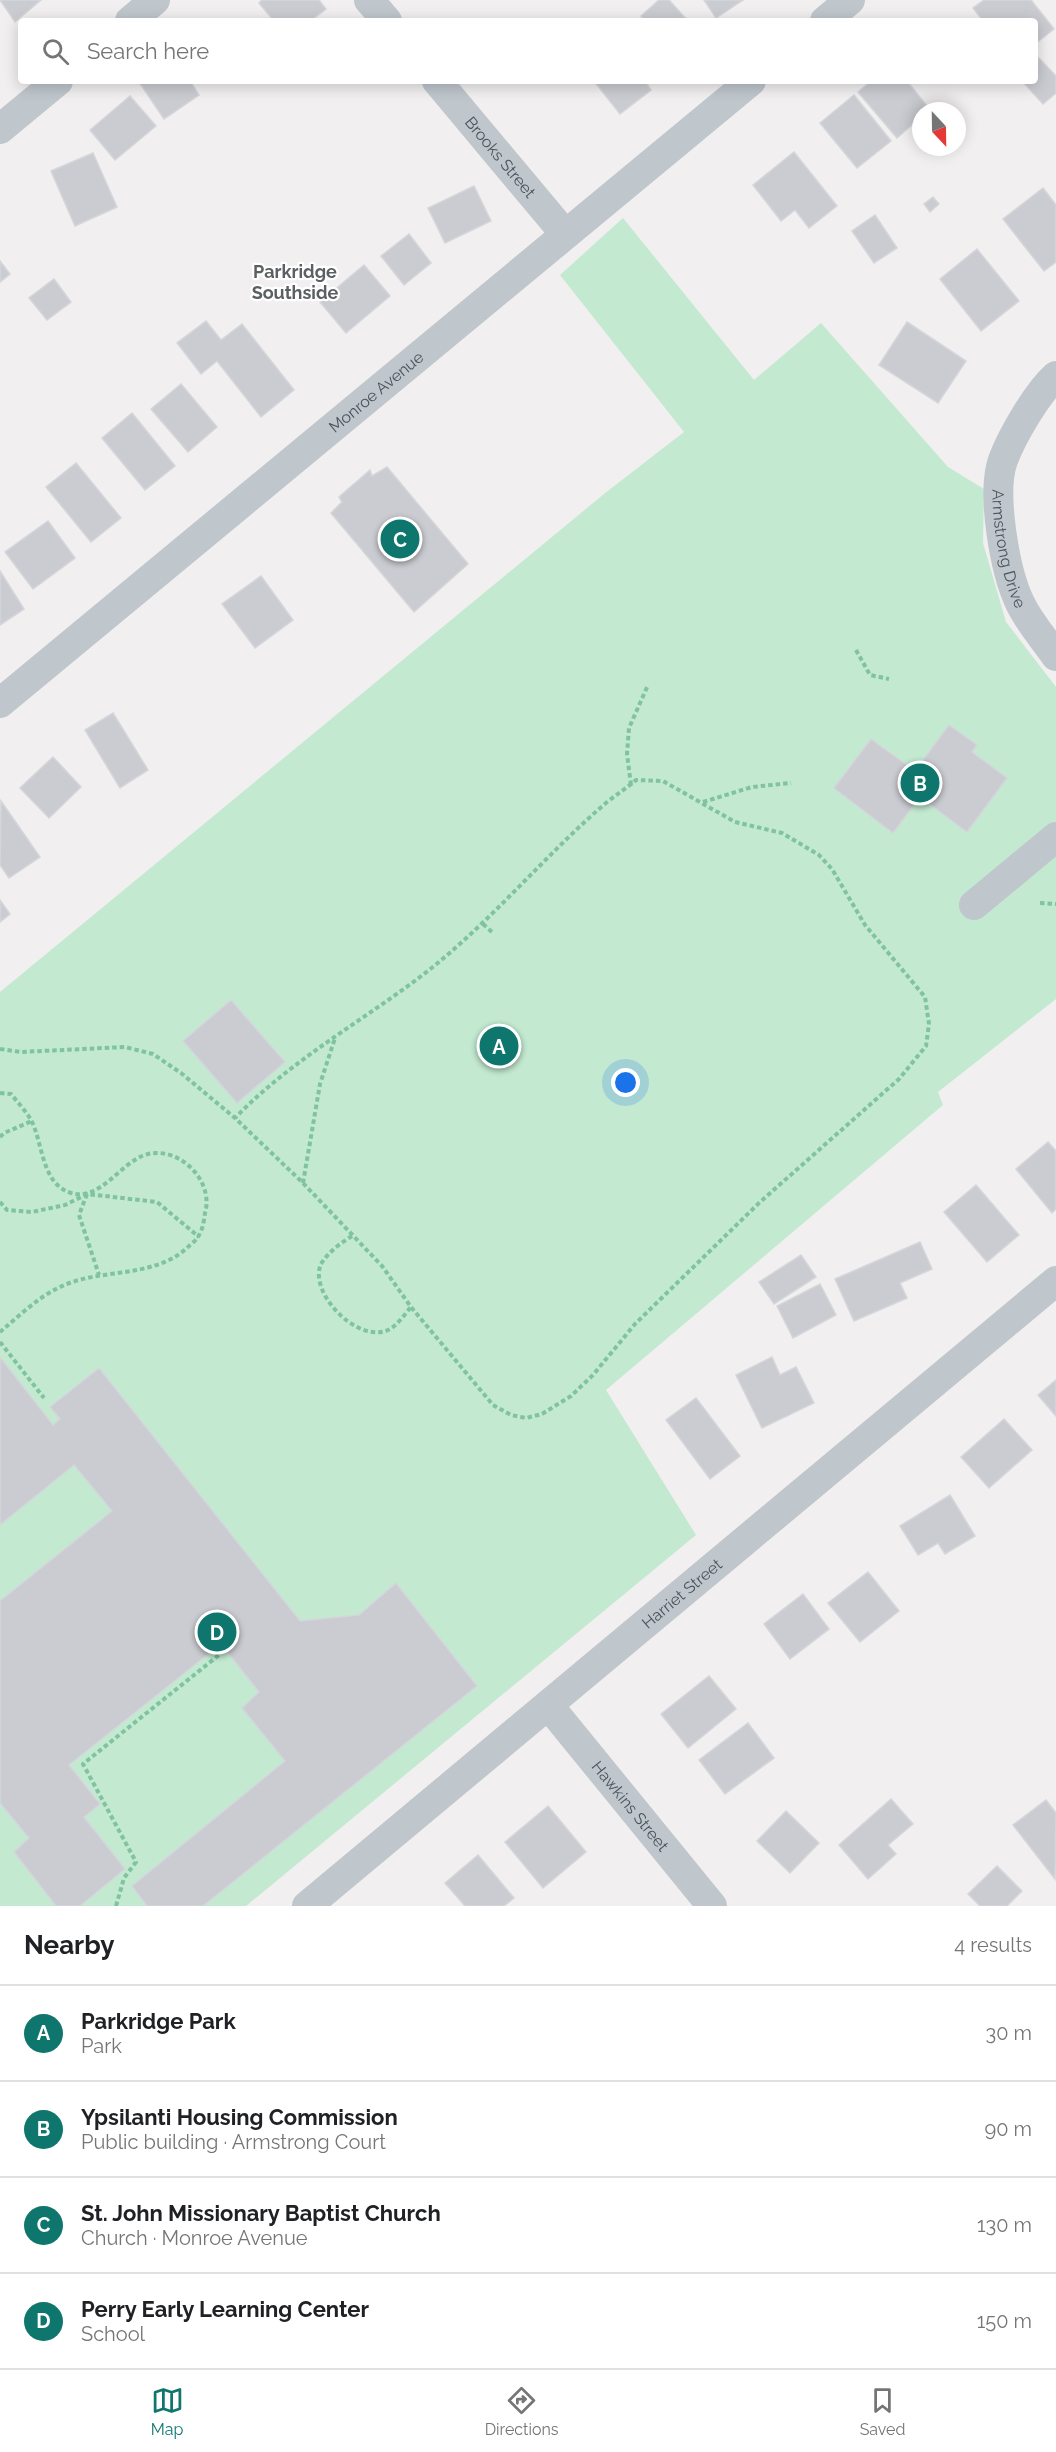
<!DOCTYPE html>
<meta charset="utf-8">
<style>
:root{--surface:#fff;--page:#f6f6f6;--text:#202124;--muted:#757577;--line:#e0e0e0;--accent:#0f766e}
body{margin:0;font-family:Raleway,sans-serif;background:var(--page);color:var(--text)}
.compass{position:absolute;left:912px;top:102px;width:54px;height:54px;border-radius:50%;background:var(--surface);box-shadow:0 3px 15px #0003;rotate:158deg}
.you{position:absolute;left:626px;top:1083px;width:21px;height:21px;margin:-15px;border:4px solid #fff;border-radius:50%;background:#1a73e8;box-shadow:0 0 0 9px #1a73e833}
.badge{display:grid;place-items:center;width:39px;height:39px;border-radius:50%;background:var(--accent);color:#fff;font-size:20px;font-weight:700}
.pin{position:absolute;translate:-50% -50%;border:3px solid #fff;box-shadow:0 2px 6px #0006}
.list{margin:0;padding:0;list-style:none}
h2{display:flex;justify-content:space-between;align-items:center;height:78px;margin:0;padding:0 24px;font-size:26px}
h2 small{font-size:20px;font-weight:400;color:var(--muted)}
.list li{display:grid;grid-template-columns:39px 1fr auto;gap:18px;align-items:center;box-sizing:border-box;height:96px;padding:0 24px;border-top:2px solid var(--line)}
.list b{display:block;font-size:22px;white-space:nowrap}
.list p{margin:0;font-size:20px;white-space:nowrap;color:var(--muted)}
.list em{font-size:20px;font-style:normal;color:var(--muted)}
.icon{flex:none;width:33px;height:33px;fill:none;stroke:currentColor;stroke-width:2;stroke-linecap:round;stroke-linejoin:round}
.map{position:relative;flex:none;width:1056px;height:1906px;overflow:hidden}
.search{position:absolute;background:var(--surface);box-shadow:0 3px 15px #0003;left:18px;right:18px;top:18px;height:66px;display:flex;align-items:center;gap:15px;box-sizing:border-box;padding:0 21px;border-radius:6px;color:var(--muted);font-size:22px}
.sheet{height:462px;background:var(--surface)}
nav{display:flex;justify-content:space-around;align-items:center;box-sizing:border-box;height:84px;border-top:2px solid var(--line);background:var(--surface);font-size:16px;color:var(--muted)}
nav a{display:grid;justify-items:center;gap:3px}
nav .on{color:var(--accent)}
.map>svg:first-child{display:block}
.green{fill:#c3e9d1}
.building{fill:#caccd1;stroke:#d4d6da;stroke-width:1.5}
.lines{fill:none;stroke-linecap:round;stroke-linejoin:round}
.path{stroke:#7fc3a1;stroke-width:4;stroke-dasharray:4.5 3;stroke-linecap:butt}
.minor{stroke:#bfc6cc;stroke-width:30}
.labels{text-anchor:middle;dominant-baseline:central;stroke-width:4.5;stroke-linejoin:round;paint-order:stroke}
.street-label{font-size:16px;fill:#49535a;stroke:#fff}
.neighbourhood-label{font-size:18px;font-weight:bold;fill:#5d6063;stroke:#fff}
</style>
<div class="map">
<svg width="1056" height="1906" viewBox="0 0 1056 1906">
<rect width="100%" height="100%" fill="#f1efef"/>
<polygon class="green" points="623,218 754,380 821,323 948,467 984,489 983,543 1006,622 1056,687 1056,999 938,1092 943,1105 606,1390 696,1535 246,1906 0,1906 0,992 604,494 684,432 560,275"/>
<g class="building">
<polygon points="0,0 41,0 15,22"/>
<polygon points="262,0 319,0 326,9 310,21 274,21 259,3"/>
<polygon points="659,0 669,0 688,21 645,21 641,16"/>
<polygon points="704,0 743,0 716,18"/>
<polygon points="984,0 1031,0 1054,29 1035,44 1035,21 983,21 973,8"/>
<polygon points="1039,58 1056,76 1056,93 1043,104 1022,81 1035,81 1035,62"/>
<polygon points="141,81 190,81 199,95 164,119 139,82"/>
<polygon points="594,81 645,81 651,90 620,114"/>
<polygon points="871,81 907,81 930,110 921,111 921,117 897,138 858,92"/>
<polygon points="854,95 891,141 857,168 820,123"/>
<polygon points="130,96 156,126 115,160 90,130"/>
<polygon points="794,152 837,206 809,228 795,210 781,221 753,185"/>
<polygon points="93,153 117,207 75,226 51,171"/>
<polygon points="474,186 491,221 445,243 428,208"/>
<polygon points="1043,188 1056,205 1056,262 1044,271 1003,219"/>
<polygon points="933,197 939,204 930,212 924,204"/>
<polygon points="875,215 897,248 874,263 852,231"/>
<polygon points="409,234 431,263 404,285 381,256"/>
<polygon points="977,249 1019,301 981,331 940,279"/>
<polygon points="0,261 10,274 0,282"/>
<polygon points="364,265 390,296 346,333 320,302"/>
<polygon points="54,279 71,302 47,320 29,298"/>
<polygon points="206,321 221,340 242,324 294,390 261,417 217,361 201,374 177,343"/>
<polygon points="907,322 966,361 938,403 879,365"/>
<polygon points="181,384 217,427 188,452 151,409"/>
<polygon points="132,413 175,466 145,490 102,438"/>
<polygon points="76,463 121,518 91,542 46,487"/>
<polygon points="387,467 468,564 414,612 331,513 342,502 339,497 370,470 372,476"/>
<polygon points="48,521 75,558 33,589 5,552"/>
<polygon points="0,571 24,609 0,625"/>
<polygon points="261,576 293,620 255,648 222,604"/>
<polygon points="113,713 148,770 120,788 85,730"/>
<polygon points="949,725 977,745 972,752 1007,778 967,832 920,797 893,833 834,788 871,739 915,771"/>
<polygon points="53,757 81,787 49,818 20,788"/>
<polygon points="1,801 40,857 9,878 0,865"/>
<polygon points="0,900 10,914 0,922"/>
<polygon points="231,1000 285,1062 237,1103 183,1041"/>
<polygon points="1048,1142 1056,1151 1056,1209 1052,1213 1016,1169"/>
<polygon points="976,1185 1019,1235 987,1262 944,1212"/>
<polygon points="920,1242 932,1269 900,1283 907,1298 854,1321 835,1279"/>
<polygon points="801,1255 816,1277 774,1304 759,1282"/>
<polygon points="820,1284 836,1315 793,1338 777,1306"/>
<polygon points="0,1357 53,1425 60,1419 50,1407 99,1368 300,1621 359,1615 396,1583 477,1686 203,1906 147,1906 132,1886 285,1761 242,1708 259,1692 221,1644 69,1765 100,1804 84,1817 125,1869 80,1906 56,1906 14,1852 29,1838 0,1803 0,1601 112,1511 74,1465 0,1525"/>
<polygon points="772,1357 780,1375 796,1367 814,1403 762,1428 736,1375"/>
<polygon points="1056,1380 1056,1416 1038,1395"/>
<polygon points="696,1398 740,1456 710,1479 666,1420"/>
<polygon points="1004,1419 1032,1450 989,1488 961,1457"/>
<polygon points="950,1495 975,1536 945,1554 938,1543 918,1555 900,1526"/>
<polygon points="868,1572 899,1611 860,1642 828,1603"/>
<polygon points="803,1594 829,1629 790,1659 764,1624"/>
<polygon points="709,1676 736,1709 688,1748 661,1714"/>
<polygon points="748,1723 774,1758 725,1794 699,1760"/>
<polygon points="891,1799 913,1824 888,1845 896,1854 868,1879 839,1845"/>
<polygon points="1046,1800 1056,1813 1055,1879 1013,1825"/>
<polygon points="548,1806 586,1852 543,1888 505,1842"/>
<polygon points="786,1811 819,1843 790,1873 757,1841"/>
<polygon points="478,1855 514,1898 504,1906 465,1906 445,1883"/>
<polygon points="997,1866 1022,1891 1007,1906 980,1906 968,1894"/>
</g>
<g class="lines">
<g class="path">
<polyline points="856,650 870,675 889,679"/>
<polyline points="631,785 627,754 629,728 648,685"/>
<polyline points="703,802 752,787 791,783"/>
<polyline points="1040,903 1056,904"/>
<polyline points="483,924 493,933"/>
<path d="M 0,1049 L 21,1052 L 125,1047 L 153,1054 L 181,1073 L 235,1118 L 303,1183 L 382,1266 L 411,1307 L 493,1405 L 511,1415 L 526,1418 L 542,1414 L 571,1396 L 593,1375 L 635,1324 L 759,1203 L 899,1079 L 926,1046 L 929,1024 L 925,997 L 865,925 L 832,869 L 819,855 L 782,833 L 735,822 L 663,781 L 636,780 C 627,788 617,794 607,802 C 543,857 491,922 424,974 C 361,1022 290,1061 235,1118"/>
<path d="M 0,1093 L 11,1094 C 18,1103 26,1111 31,1120 C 43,1142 41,1184 71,1193 C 99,1201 119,1166 142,1156 C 175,1142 215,1179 205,1213 C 204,1220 203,1229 199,1235 C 197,1240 191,1244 187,1248 C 151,1280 98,1267 58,1288 C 37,1298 18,1317 0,1332"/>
<polyline points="0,1137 4,1133 32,1121"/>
<polyline points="303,1183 320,1084 335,1038"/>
<polyline points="87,1194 79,1215 99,1275"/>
<polyline points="0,1202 7,1210 32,1212 65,1205 87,1194 157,1202 199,1237"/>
<path d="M 352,1236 C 341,1243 328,1252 321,1264 C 308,1293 358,1344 388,1330 C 397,1326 404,1315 411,1307"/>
<polyline points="0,1342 44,1398"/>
<polyline points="116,1906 124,1878 136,1862 83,1764 219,1655"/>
</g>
<g class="minor">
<polyline points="369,0 387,21"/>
<polyline points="130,21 155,0"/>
<polyline points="825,21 850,0"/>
<path id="s1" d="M 437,81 L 565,234"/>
<polyline points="0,129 58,81"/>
<path id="s2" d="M 1056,376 C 1037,393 1012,436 1003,460 C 991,493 1005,572 1020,603 C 1029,622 1044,639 1056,656"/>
<path id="s3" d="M 0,703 L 751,81"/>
<polyline points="974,905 1056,837"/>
<path id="s4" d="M 549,1706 L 712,1906"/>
<path id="s5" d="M 307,1906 L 1056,1281"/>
</g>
</g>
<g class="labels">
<g class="street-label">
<text stroke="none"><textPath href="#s1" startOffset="99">Brooks Street</textPath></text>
<text stroke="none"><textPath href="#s3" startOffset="488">Monroe Avenue</textPath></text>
<text stroke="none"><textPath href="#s2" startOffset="190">Armstrong Drive</textPath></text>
<text stroke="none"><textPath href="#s5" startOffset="488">Harriet Street</textPath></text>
<text stroke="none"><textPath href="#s4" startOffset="129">Hawkins Street</textPath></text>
</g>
<g class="neighbourhood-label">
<text x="295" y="271">Parkridge<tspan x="295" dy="21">Southside</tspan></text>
</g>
</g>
</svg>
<svg class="compass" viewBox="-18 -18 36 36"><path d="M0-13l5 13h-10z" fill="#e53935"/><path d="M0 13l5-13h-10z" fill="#757577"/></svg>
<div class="you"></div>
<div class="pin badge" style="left:499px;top:1046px">A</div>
<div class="pin badge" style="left:920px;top:783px">B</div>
<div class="pin badge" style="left:400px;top:539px">C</div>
<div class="pin badge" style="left:217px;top:1632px">D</div>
<div class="search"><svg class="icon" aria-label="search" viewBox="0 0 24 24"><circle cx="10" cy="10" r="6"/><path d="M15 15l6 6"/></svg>Search here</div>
</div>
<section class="sheet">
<h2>Nearby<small>4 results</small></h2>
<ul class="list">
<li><span class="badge">A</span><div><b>Parkridge Park</b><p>Park</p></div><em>30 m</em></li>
<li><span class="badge">B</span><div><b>Ypsilanti Housing Commission</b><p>Public building · Armstrong Court</p></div><em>90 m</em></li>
<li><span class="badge">C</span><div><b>St. John Missionary Baptist Church</b><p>Church · Monroe Avenue</p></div><em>130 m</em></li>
<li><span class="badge">D</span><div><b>Perry Early Learning Center</b><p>School</p></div><em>150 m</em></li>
</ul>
</section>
<nav>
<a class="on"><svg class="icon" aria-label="map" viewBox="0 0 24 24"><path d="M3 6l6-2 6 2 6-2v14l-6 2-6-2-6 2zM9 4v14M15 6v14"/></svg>Map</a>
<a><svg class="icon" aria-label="directions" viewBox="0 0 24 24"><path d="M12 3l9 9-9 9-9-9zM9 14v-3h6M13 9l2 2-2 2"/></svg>Directions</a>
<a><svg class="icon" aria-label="saved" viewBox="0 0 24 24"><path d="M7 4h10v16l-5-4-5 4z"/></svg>Saved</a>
</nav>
